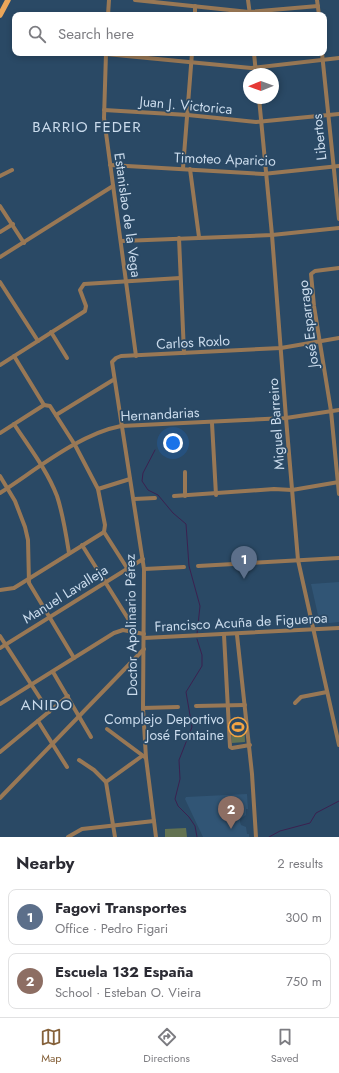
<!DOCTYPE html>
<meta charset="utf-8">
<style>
:root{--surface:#fff;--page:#f7f7f7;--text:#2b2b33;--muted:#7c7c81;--line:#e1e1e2;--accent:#85613a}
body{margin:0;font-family:Jost,sans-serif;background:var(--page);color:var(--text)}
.compass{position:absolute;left:243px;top:68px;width:36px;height:36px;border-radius:50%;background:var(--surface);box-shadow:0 2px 6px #0003;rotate:269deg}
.you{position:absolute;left:173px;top:443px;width:14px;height:14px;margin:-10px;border:3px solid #fff;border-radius:50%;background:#1a73e8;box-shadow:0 0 0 6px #1a73e833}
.badge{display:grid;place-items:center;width:26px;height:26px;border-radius:50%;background:var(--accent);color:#fff;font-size:13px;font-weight:700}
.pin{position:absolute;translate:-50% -33px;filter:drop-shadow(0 1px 2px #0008)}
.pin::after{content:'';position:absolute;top:21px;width:14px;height:12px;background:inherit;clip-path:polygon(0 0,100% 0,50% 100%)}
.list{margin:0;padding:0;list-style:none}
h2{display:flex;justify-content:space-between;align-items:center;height:52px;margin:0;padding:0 16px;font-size:17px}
h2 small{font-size:13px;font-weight:400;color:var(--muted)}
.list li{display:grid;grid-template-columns:26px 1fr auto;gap:12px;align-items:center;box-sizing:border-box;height:56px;margin:0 8px 8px;padding:0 8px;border:1px solid var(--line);border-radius:8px}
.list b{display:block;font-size:15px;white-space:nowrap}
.list p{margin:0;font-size:13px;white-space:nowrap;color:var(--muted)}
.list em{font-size:13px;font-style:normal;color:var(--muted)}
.icon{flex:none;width:22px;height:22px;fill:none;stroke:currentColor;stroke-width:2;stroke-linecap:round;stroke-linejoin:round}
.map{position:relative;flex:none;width:339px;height:837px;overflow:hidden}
.search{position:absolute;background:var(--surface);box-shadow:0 2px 6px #0003;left:12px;right:12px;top:12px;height:44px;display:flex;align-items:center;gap:10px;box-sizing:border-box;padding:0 14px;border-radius:8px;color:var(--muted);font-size:15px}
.sheet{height:180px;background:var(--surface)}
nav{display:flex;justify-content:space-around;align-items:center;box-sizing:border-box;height:56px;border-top:1px solid var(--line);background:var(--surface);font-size:11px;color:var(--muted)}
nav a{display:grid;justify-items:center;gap:2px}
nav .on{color:var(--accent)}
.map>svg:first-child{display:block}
.built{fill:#315575}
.green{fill:#637251}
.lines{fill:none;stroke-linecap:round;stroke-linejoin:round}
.stream{stroke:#3b2150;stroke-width:1}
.minor{stroke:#997855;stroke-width:4}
.major{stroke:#eaa65a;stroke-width:5.5}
.labels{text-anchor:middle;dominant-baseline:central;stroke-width:3.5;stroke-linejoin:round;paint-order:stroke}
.street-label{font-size:14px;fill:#cadbec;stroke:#2a4965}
.poi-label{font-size:14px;fill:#cadbec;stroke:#2a4965;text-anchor:end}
.neighbourhood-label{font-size:15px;letter-spacing:1px;fill:#cadbec;stroke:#2a4965}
</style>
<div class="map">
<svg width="339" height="837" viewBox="0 0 339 837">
<rect width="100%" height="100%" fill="#2a4965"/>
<g class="built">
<polygon points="339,582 339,622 320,624 311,584"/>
<polygon points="247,794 248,809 246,809 246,815 240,819 240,822 241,825 246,827 247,834 249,834 249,837 203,837 185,799 186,797"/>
</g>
<g class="green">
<polygon points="244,718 245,742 232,743 231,719"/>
<polygon points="186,828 187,837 165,837 165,829"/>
</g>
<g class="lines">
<g class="stream">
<polyline points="155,450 143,473 142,481 148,490 158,495 173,513 186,524 189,566 200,606 197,634"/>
<polyline points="197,837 195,826 189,817 178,806 175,799 180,779 179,760 192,727 186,692 202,666 202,655 197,639"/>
<polyline points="269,837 280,831 310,823 316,813 339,801"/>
</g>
<g class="minor">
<polyline points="135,0 249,12 318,6"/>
<polyline points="248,0 250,15"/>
<polyline points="317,0 319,15"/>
<polyline points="108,15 109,0"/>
<polyline points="195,15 195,6"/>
<polyline points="106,53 104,118 136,356"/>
<polyline points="254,53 256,74"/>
<polyline points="322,53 339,219"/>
<polyline points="106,54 251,68 339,58"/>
<polyline points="259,98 272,235 286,418 298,560 339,745"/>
<polyline points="104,110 188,115 256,122 339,114"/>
<polyline points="110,165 263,174 339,166"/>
<polyline points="183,168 192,53"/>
<polyline points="190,169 199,237"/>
<polyline points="0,176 12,170"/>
<polyline points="0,206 24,243"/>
<polyline points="0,232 13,224"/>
<polyline points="179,238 184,353"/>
<polyline points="122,241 272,235 339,228"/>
<polyline points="0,257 113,186"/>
<polyline points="339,268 315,271 311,274 314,306 331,411 339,494"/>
<polyline points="0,282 38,341"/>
<polyline points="51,332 67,358"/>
<polyline points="14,356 44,405"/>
<polyline points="0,365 85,311 86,306 80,290 84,284 180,278"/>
<polyline points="44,405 50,406 75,445 98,489 105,525 104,532 127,568"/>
<polyline points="56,415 113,380"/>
<polyline points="212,423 216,495"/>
<path d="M 14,424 C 29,447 47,470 57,496 C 63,514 66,534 69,553"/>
<polyline points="0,433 44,405"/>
<polyline points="185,472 185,496"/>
<polyline points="0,476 15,501 25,527 28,540 29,583 74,658"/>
<polyline points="98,489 130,479"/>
<path d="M 0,493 C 36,470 79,434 121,426 L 286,418 L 339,410"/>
<polyline points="174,496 274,489 292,490 339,482"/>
<polyline points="134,499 155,498"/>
<polyline points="82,545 132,625 133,632"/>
<polyline points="198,566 339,558"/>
<polyline points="144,569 184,567"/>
<polyline points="0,590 14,588 104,532"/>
<polyline points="224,635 230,747 232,748 250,745"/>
<polyline points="237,635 252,774 256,837"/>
<polyline points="0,636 49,712"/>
<polyline points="144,638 339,628"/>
<polyline points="0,648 143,559"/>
<polyline points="53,672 91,737"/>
<polyline points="295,703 301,697 327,692"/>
<polyline points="0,704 114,633 123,630 144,634"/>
<polyline points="196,706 245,705"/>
<polyline points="143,708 178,707"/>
<polyline points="38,721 67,767"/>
<polyline points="107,729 146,758"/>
<polyline points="0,752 68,696"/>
<polyline points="79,760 94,770 106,782 115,837"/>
<polyline points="106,782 142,756"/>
<polyline points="0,798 144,649"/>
<polyline points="68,837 82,829 154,821"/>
<polyline points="156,837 146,758 143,708 144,569 112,362 116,358 121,356 281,348 339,338"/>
</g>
<polyline class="major" points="0,15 8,0"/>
</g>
<defs>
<symbol id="stadium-ring" viewBox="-11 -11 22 22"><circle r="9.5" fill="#2a4965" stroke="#f4a443" stroke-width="1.5"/><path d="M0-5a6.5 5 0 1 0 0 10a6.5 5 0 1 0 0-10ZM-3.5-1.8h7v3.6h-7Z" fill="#f4a443"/></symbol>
</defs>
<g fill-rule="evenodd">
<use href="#stadium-ring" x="227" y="716" width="22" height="22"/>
</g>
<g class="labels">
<g class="street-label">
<text transform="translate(186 105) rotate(5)">Juan J. Victorica</text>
<text transform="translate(319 137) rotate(-96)">Libertos</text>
<text transform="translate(225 159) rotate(2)">Timoteo Aparicio</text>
<text transform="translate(128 215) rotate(82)">Estanislao de la Vega</text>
<text transform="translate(308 324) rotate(-97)">José Esparrago</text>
<text transform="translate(193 342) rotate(-3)">Carlos Roxlo</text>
<text transform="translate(160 414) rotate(-3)">Hernandarias</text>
<text transform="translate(276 424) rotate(-94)">Miguel Barreiro</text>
<text transform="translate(65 594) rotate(-32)">Manuel Lavalleja</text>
<text transform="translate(241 622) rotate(-3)">Francisco Acuña de Figueroa</text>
<text transform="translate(131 625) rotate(-91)">Doctor Apolinario Pérez</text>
</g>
<g class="poi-label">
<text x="224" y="719">Complejo Deportivo<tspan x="224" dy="16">José Fontaine</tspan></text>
</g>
<g class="neighbourhood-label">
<text x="87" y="127">BARRIO FEDER</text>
<text x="47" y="705">ANIDO</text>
</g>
</g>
</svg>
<svg class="compass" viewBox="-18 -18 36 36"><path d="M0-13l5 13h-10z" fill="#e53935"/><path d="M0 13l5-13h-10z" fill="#7c7c81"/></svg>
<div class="you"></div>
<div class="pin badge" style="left:244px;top:579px;background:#5c6f8a">1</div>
<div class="pin badge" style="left:231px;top:829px;background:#8d6e63">2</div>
<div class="search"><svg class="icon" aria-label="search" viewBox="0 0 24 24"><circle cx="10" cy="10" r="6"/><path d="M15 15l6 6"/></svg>Search here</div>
</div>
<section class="sheet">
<h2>Nearby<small>2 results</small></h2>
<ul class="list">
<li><span class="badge" style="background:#5c6f8a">1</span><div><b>Fagovi Transportes</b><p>Office · Pedro Figari</p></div><em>300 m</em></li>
<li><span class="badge" style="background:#8d6e63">2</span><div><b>Escuela 132 España</b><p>School · Esteban O. Vieira</p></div><em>750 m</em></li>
</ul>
</section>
<nav>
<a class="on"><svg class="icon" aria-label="map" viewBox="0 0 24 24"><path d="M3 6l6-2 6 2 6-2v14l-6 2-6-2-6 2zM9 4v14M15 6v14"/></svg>Map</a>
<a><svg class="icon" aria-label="directions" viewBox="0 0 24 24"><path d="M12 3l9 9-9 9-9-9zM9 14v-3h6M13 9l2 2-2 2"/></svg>Directions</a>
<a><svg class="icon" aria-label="saved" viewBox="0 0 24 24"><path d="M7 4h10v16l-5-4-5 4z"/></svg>Saved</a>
</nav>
